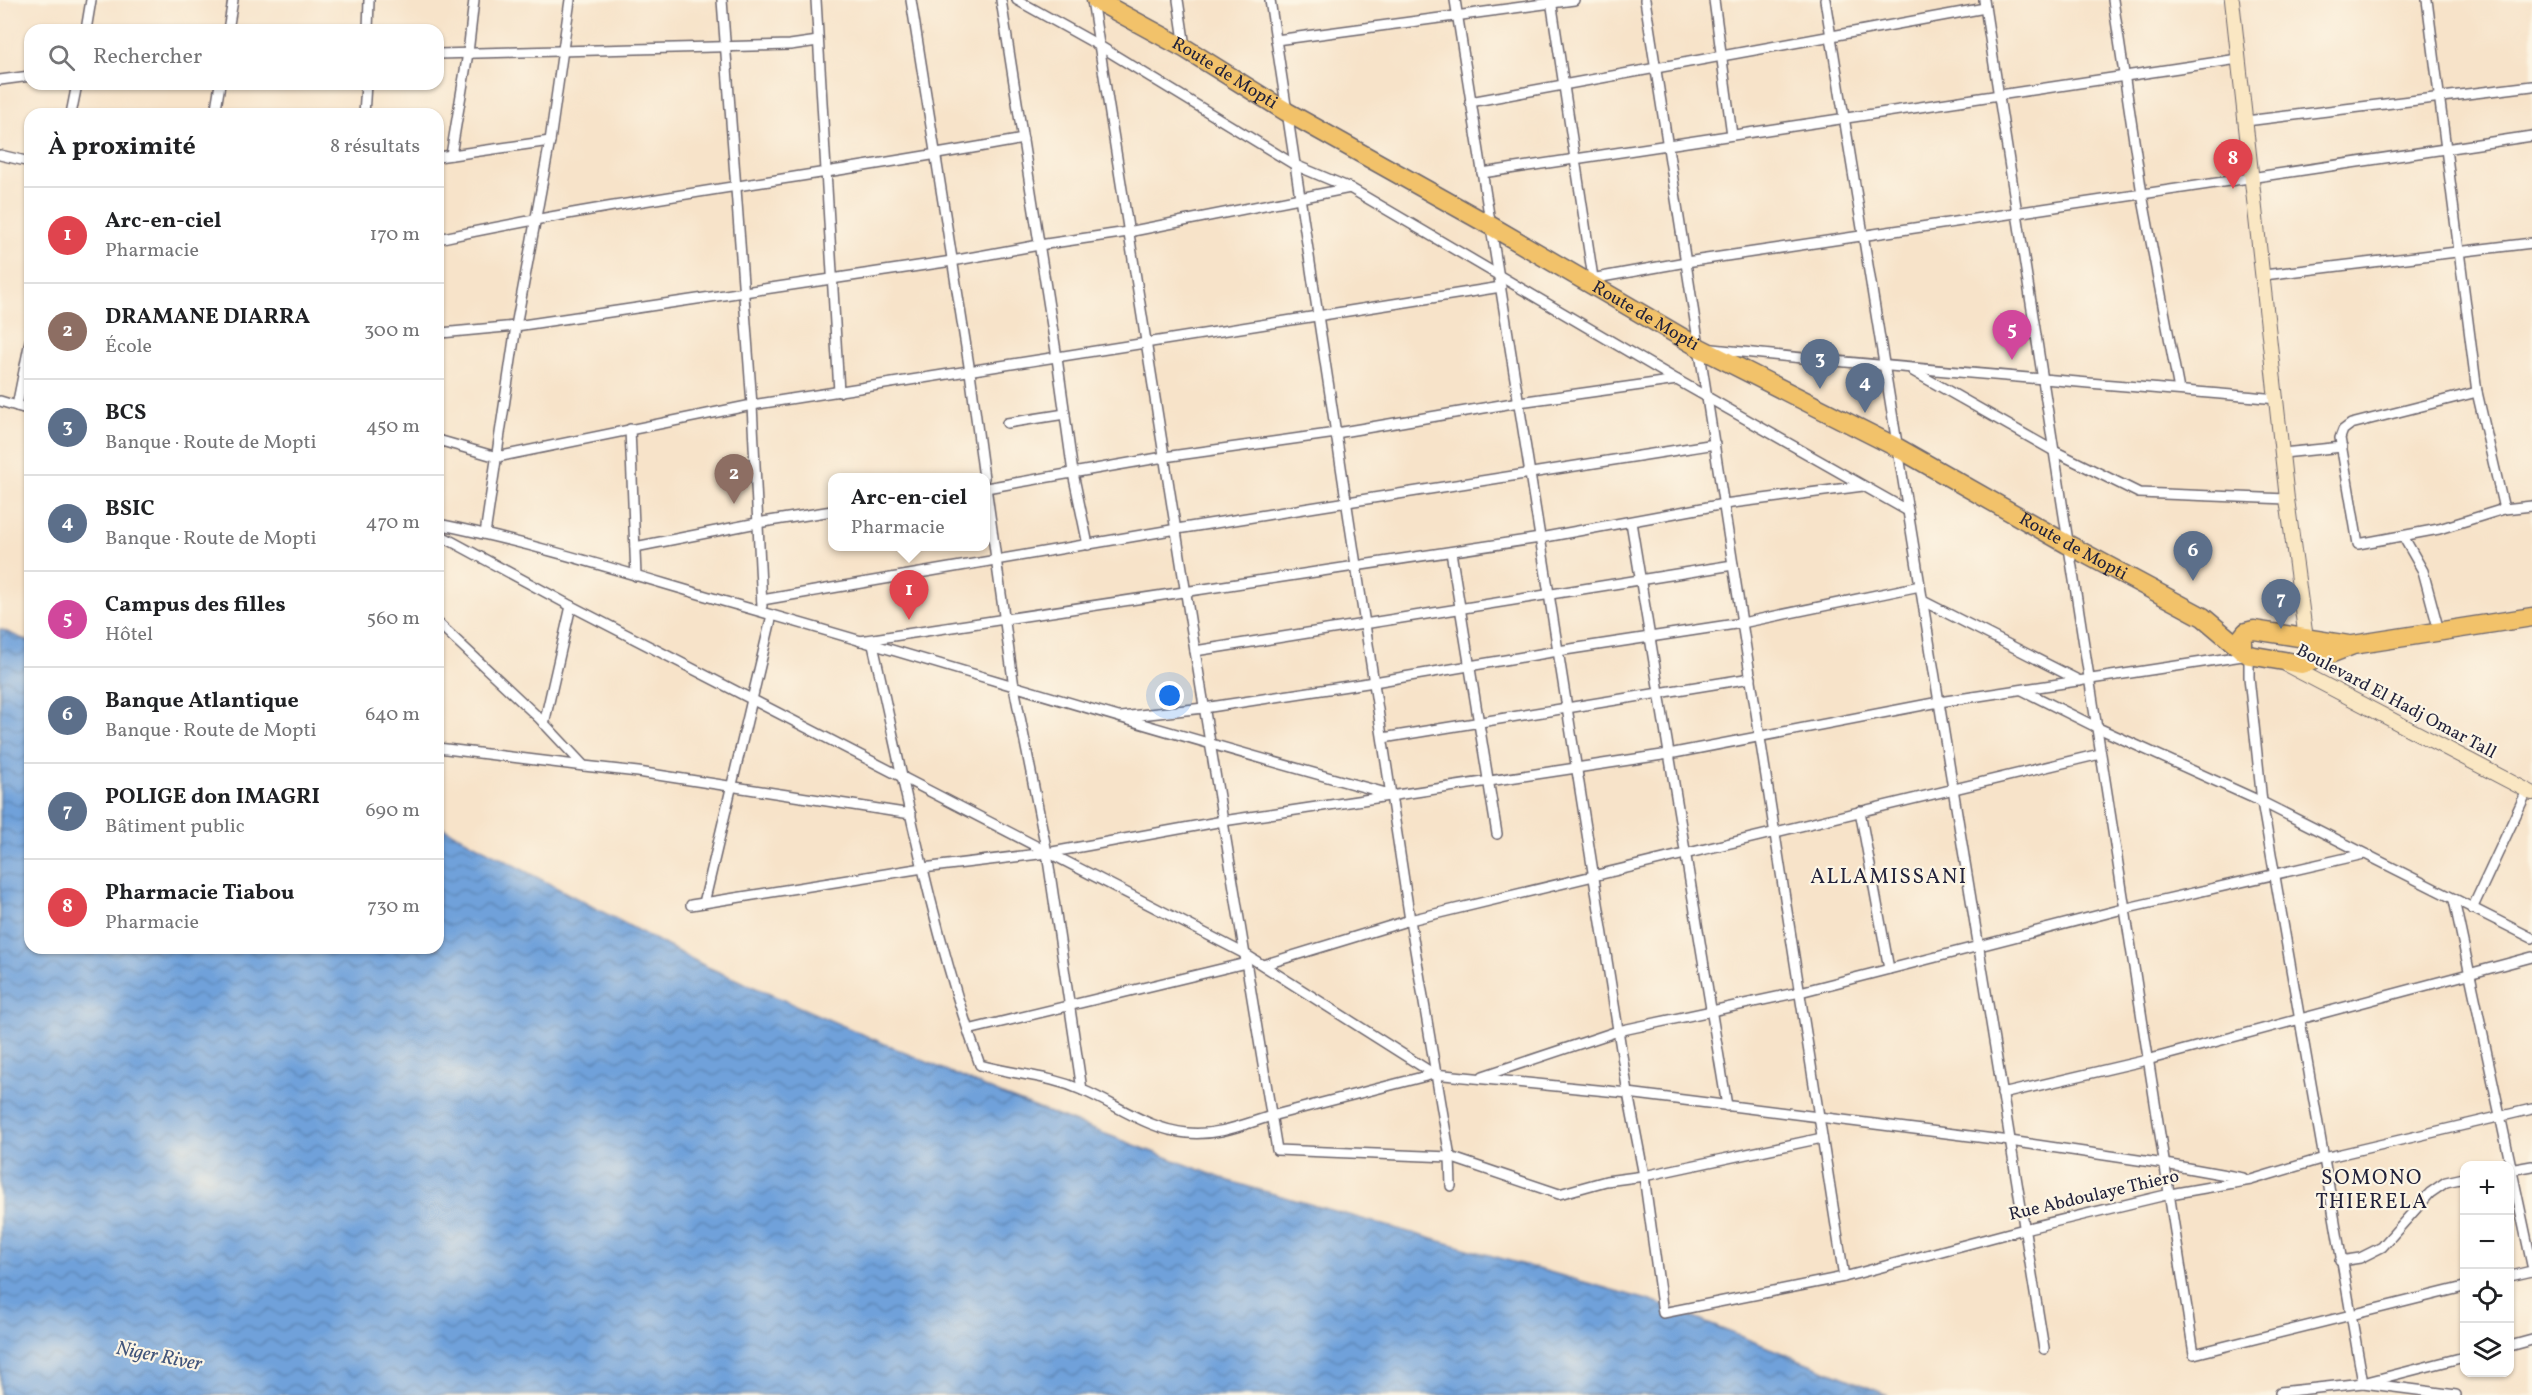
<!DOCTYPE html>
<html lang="fr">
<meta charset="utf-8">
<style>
:root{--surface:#fff;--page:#f6f6f6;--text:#202124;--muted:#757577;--line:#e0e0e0;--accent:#c8321e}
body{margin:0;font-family:Vollkorn,serif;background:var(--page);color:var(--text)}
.controls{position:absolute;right:18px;bottom:18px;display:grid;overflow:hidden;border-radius:12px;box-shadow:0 2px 4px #0004}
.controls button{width:54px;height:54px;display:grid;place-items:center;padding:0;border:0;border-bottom:2px solid var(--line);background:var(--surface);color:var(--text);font:30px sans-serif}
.you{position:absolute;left:1170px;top:696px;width:21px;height:21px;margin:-15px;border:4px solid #fff;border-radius:50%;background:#1a73e8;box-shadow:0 0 0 9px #1a73e833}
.badge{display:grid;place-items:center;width:39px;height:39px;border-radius:50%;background:var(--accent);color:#fff;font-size:20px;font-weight:700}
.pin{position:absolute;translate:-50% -50px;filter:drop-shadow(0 2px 3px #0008)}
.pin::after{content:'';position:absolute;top:32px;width:21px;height:18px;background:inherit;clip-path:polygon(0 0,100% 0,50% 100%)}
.popup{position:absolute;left:828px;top:473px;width:162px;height:78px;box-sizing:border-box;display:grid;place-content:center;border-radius:12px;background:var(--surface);filter:drop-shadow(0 2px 4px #0005);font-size:20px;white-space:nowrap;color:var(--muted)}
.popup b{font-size:22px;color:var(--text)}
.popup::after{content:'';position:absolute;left:50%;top:100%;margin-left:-12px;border:12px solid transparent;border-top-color:var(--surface)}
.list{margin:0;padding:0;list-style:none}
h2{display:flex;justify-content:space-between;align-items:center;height:78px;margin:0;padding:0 24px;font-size:26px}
h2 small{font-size:20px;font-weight:400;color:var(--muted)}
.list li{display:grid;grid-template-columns:39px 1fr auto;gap:18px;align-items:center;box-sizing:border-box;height:96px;padding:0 24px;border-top:2px solid var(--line)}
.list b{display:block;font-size:22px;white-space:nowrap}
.list p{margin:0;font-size:20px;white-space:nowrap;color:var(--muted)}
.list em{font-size:20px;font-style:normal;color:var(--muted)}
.icon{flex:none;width:33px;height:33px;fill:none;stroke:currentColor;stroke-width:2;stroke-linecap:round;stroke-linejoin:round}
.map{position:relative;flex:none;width:2532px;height:1395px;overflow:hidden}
.search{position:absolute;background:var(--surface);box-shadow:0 2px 4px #0004;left:24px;top:24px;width:420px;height:66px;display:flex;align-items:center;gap:15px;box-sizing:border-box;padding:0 21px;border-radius:18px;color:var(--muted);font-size:22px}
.panel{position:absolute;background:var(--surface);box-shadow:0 2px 4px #0004;left:24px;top:108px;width:420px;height:846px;border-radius:18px}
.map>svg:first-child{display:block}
.water{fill:url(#water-waves);stroke:#48628a;stroke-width:1.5}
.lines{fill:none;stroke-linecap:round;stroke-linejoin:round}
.street-casing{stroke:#6d666d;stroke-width:12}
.secondary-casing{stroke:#6d666d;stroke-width:16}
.highway-casing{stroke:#6d666d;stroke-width:21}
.street{stroke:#fff;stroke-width:9}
.secondary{stroke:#fae7c3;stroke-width:14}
.highway{stroke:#f2c26a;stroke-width:18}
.labels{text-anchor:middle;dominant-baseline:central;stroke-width:4.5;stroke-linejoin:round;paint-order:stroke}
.street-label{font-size:18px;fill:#22223b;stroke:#fcf5e5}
.water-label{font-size:20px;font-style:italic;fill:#41557b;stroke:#fcf5e5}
.quarter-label{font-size:21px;letter-spacing:1.5px;fill:#22223b;stroke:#fcf5e5}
</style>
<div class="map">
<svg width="2532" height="1395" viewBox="0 0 2532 1395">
<defs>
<pattern id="water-waves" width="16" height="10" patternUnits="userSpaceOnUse" patternTransform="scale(1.5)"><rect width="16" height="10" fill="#6fa1da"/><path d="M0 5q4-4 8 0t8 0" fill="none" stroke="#5b83b2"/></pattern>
</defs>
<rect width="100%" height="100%" fill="#fcf5e5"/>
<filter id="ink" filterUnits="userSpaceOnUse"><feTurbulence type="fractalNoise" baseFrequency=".0167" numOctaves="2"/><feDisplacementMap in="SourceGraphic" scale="12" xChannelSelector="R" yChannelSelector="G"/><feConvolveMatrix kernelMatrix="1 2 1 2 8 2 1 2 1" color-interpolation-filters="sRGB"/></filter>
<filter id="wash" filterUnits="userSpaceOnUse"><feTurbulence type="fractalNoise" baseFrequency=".008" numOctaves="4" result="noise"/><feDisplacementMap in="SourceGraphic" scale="24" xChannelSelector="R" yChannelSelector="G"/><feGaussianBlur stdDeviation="1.35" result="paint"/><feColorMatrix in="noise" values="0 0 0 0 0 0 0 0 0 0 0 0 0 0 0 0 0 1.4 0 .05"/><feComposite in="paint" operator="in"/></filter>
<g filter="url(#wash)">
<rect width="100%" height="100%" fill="#f7e3c9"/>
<polygon class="water" points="0,629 30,642 30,948 438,948 438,825 705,966 1005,1096 1232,1182 1651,1301 1888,1395 0,1395"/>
</g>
<g filter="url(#ink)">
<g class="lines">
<defs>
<g id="street">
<polyline points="722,0 752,405 762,606"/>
<polyline points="816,0 839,392"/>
<polyline points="911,0 970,372 984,478"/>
<polyline points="1001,0 1057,358 1073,473 1088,545"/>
<polyline points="1017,0 1098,45 1295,165 1350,188 1677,380 1908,511"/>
<polyline points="1092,0 1195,651 1277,1150 1450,1157 1559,1194 1606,1181 1644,1176 1822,1138"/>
<polyline points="1178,0 1185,47"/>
<polyline points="1270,0 1410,920 1450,1157 1451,1186"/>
<polyline points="1455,0 1628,1093 1644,1176 1663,1313 1844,1277 2024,1229 2170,1194 2251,1180 2324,1158 2532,1109"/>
<polyline points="1551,0 1593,278"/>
<polyline points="1645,0 1844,1277"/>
<polyline points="1714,0 1732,135"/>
<polyline points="1825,0 2044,1349"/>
<polyline points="1984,0 2194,1354 2464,1287"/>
<polyline points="2113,0 2142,194 2179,390"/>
<polyline points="2427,0 2477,392 2504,509"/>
<polyline points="86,30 91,0"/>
<polyline points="228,30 233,0"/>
<polyline points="368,30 369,0"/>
<polyline points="1276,40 1574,0"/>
<polyline points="438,54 790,45 818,41"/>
<polyline points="0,80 30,76"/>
<polyline points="1470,102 1985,8"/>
<polyline points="71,114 77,84"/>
<polyline points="215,114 220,84"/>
<polyline points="364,114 366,84"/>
<polyline points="2246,121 2532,86"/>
<polyline points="0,155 30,162"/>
<polyline points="451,155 468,53 474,0"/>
<polyline points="438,157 550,141"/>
<polyline points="1482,173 2238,59"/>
<path d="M 438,239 C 632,198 828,175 1023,139"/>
<polyline points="2264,275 2532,243"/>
<polyline points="1585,280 1686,262 2532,136"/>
<polyline points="441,333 516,326 952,261 1039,245 1128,232 1350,188"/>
<path d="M 1713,349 C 1901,369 2089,382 2278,399"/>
<polyline points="1913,371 2054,451 2139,493 2287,499"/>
<polyline points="2477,392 2351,424 2343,430 2340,438 2358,544 2439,529 2504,509 2532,506"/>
<polyline points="0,401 30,410"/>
<polyline points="17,406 30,341"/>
<polyline points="1007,423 1065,414"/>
<polyline points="630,429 636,576"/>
<polyline points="438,440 497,457 752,405 1501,287"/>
<polyline points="2283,453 2342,447"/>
<polyline points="986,487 1014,687 1047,853 1082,1090"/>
<polyline points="986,488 1164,457 1336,433 1519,402 1677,380"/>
<polyline points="1631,522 1727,1106"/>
<path d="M 438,524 C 537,544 633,575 730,603 C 949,665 1166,734 1386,793"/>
<polyline points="438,534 571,606 1245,954 1434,1074 1628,1093 2010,1141 2165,1164 2243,1178"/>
<polyline points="485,534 516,326 550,141 570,0"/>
<polyline points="2403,536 2423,571 2439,631"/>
<polyline points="635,547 757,523 832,511"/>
<polyline points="1451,552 1497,834"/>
<polyline points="762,600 1177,529 1715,444"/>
<polyline points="1923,601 2080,681"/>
<polyline points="438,623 539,718 584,766 638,772 911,814"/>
<polyline points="860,641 1540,538 1724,504 1863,486"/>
<path d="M 873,645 C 905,786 931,929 980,1065 C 1016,1075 1047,1075 1082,1090 C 1116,1104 1149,1130 1187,1133 C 1219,1136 1244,1124 1275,1115 C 1328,1101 1381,1088 1434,1074"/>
<polyline points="1195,651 1733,565"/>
<polyline points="2022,690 2096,727 2262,802 2532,938"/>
<polyline points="1121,717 1204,708 1374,682 1558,651 1742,623 1920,586"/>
<polyline points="544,724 571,606"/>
<polyline points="1383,738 1751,678"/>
<polyline points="438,748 584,766"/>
<polyline points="1860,811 1889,969"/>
<polyline points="2454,900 2532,1265"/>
<polyline points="704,903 772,615"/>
<polyline points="691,905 923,868 1047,853 1223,821 1669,754 1939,702 2249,655 2249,677 2262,802 2363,1383 2456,1395"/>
<polyline points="2472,909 2527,791"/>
<polyline points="1263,965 1410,920 2100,754"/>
<polyline points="968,1030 1246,963"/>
<polyline points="1483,1076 1618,1031 1800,992 2123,909 2364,854"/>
<polyline points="2002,1094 2147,1060 2532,957"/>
<polyline points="2510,1170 2532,1166"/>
<polyline points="2340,1261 2360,1258 2382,1247 2430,1193 2446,1182 2464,1178"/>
<polyline points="2510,1276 2532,1271"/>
<polyline points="2510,1346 2532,1340"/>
<polyline points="2280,1392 2363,1383 2464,1357"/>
</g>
<g id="secondary">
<polyline points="2232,0 2287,499 2306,639"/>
<polyline points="2287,665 2532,793"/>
</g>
<g id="highway">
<path id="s1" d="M 1096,0 L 1186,49 L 1287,112 L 1491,226 L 1700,348 L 1898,448 L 2067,544 L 2203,617 L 2242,650"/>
<path d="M 2311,641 L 2316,650 C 2314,659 2310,662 2301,664 L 2249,655 L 2242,650 L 2242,637 L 2246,632 L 2254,630 L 2349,645"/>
<polyline points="2309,662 2353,645 2532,617"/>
</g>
</defs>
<use href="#street" class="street-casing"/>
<use href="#secondary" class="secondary-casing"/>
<use href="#highway" class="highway-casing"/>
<use href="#street" class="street"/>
<use href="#secondary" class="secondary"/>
<use href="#highway" class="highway"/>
</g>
</g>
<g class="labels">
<g class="street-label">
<text stroke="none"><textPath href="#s1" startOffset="148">Route de Mopti</textPath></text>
<text stroke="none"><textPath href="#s1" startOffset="634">Route de Mopti</textPath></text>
<text stroke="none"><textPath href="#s1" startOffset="1120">Route de Mopti</textPath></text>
<text transform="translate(2396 702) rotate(28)">Boulevard El Hadj Omar Tall</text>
<text transform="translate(2094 1196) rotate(-13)">Rue Abdoulaye Thiero</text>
</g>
<g class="water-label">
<text transform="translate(159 1357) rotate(11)">Niger River</text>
</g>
<g class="quarter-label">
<text x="1889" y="877">ALLAMISSANI</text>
<text x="2372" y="1178">SOMONO<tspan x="2372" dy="24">THIERELA</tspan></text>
</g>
</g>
</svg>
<div class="controls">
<button>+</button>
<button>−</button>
<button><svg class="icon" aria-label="locate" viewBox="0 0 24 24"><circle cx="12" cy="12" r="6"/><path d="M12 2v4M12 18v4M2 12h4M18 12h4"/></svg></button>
<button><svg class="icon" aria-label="layers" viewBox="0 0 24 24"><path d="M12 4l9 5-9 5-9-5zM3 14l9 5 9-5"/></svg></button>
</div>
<div class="you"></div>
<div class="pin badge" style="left:909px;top:620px;background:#e0444e">1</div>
<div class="popup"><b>Arc-en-ciel</b>Pharmacie</div>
<div class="pin badge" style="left:734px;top:504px;background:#8d6e63">2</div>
<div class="pin badge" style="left:1820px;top:389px;background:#5c6f8a">3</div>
<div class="pin badge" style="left:1865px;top:413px;background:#5c6f8a">4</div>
<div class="pin badge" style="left:2012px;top:360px;background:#d1479c">5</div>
<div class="pin badge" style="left:2193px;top:581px;background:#5c6f8a">6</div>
<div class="pin badge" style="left:2281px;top:629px;background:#5c6f8a">7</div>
<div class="pin badge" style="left:2233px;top:189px;background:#e0444e">8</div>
<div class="search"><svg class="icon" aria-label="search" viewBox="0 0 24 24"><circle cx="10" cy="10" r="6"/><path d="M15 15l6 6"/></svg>Rechercher</div>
<section class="panel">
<h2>À proximité<small>8 résultats</small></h2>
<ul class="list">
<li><span class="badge" style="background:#e0444e">1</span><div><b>Arc-en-ciel</b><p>Pharmacie</p></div><em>170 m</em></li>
<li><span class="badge" style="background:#8d6e63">2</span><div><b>DRAMANE DIARRA</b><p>École</p></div><em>300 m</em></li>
<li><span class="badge" style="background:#5c6f8a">3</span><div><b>BCS</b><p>Banque · Route de Mopti</p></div><em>450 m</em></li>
<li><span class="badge" style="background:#5c6f8a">4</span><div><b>BSIC</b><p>Banque · Route de Mopti</p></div><em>470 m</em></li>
<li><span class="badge" style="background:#d1479c">5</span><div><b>Campus des filles</b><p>Hôtel</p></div><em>560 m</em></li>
<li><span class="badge" style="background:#5c6f8a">6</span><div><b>Banque Atlantique</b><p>Banque · Route de Mopti</p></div><em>640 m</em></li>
<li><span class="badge" style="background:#5c6f8a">7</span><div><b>POLIGE don IMAGRI</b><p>Bâtiment public</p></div><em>690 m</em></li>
<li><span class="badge" style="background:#e0444e">8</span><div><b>Pharmacie Tiabou</b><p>Pharmacie</p></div><em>730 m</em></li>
</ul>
</section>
</div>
